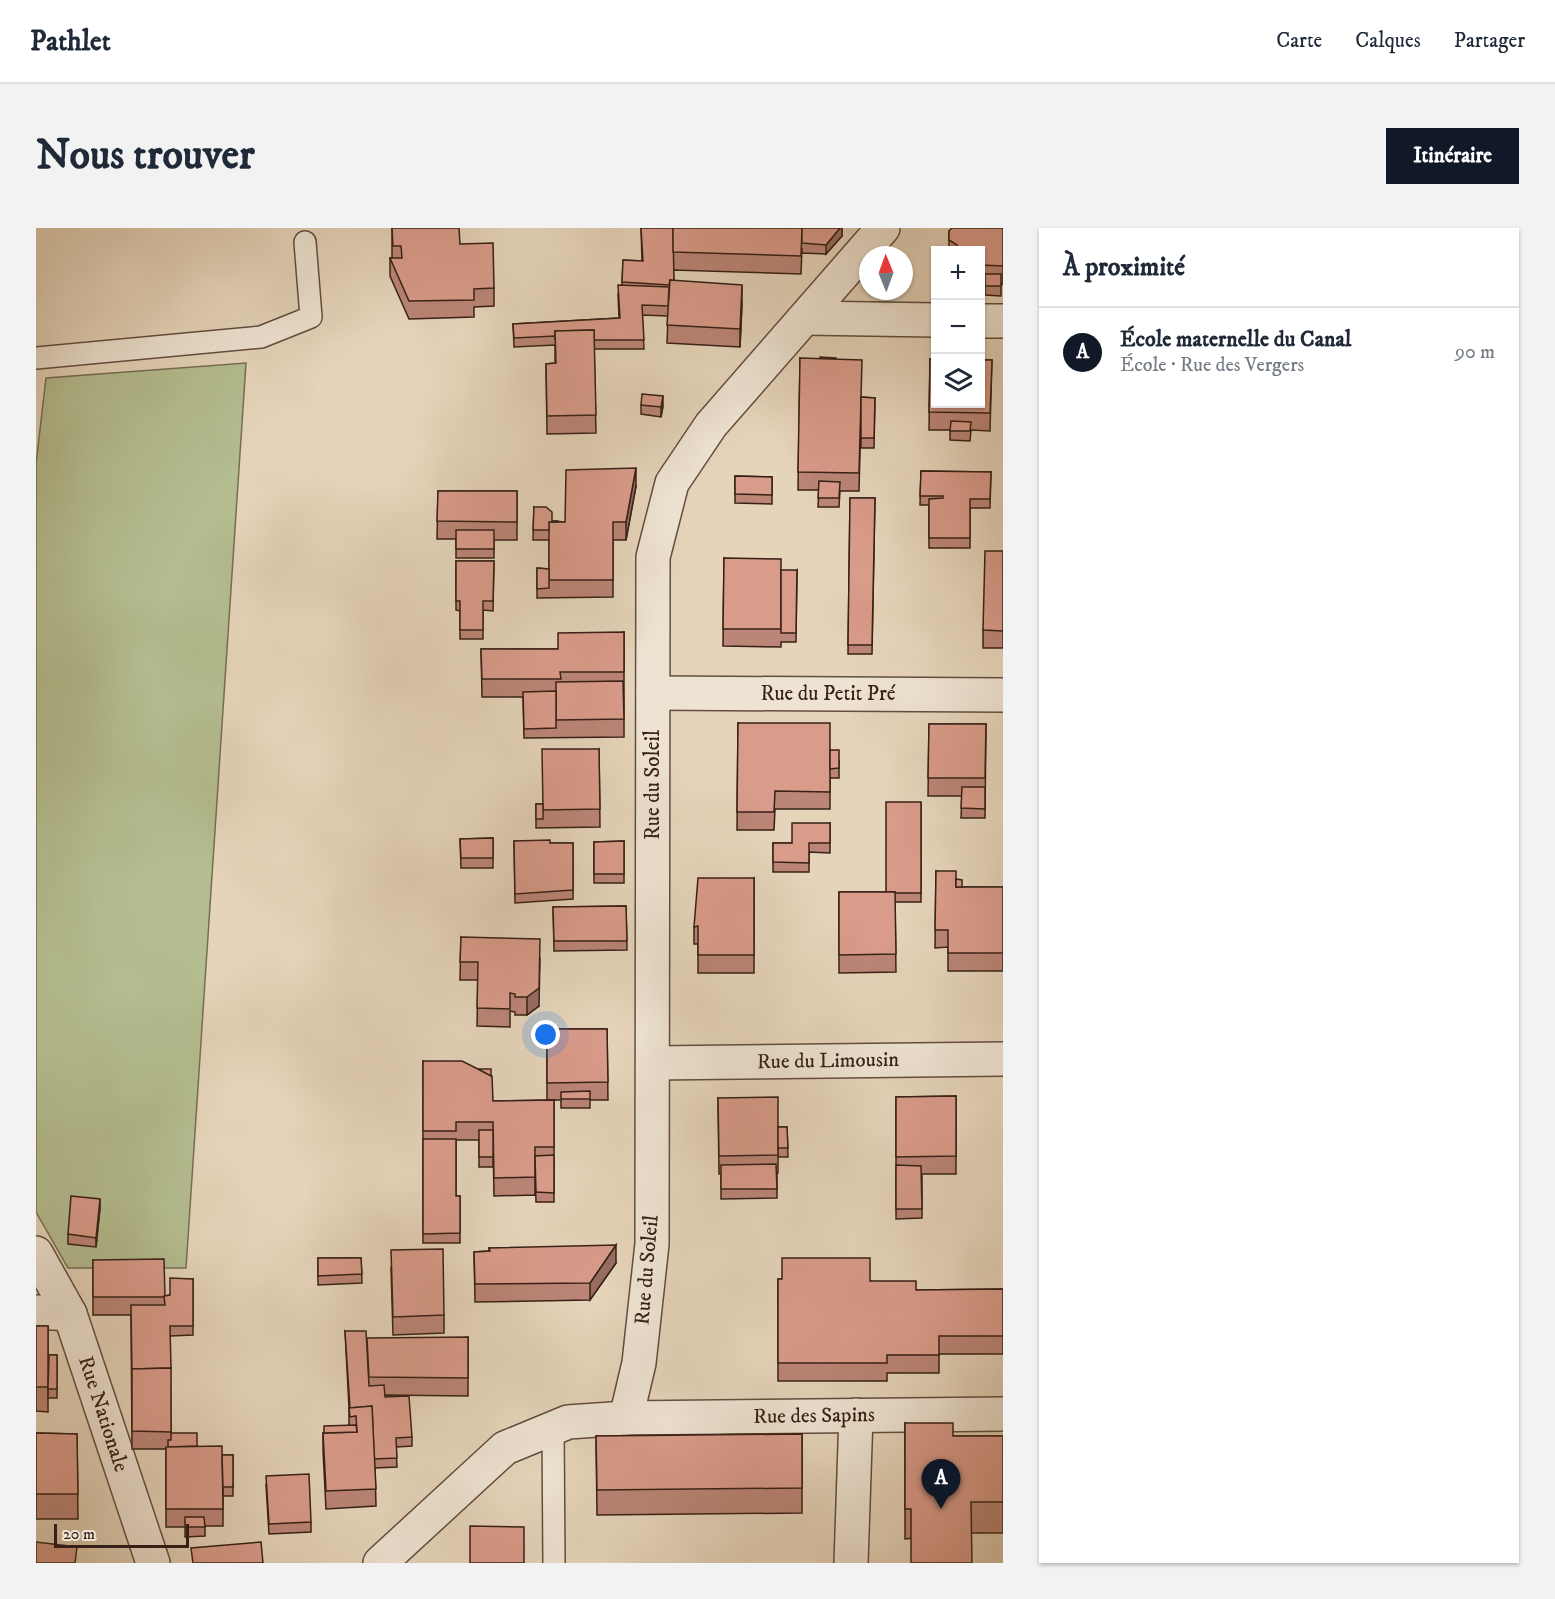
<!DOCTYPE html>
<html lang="fr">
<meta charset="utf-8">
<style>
:root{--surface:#fff;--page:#f2f2f3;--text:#1f2937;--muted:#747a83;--line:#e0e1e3;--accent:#111827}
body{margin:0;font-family:"IM FELL DW Pica",serif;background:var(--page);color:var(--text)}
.controls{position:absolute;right:18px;top:18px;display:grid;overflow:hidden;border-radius:0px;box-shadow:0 2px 4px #0004}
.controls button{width:54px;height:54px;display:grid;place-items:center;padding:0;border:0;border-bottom:2px solid var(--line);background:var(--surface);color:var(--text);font:30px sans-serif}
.compass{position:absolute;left:823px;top:18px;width:54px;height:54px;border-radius:50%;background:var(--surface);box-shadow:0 2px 4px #0004;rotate:359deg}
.scale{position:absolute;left:18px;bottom:15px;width:135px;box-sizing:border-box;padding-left:6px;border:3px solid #372016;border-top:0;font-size:16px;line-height:21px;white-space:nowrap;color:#372016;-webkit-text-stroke:4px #eee3d2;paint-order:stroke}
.you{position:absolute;left:510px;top:807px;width:21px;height:21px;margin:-15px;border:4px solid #fff;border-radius:50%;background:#1a73e8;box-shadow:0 0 0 9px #1a73e833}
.badge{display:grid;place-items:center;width:39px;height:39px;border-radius:50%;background:var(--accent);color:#fff;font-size:20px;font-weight:700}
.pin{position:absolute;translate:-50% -50px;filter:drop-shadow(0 2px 3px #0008)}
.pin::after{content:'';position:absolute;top:32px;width:21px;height:18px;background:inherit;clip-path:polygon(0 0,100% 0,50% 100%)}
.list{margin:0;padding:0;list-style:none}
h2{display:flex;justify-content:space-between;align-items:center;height:78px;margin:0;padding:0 24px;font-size:26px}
h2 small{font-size:20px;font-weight:400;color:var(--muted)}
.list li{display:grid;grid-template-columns:39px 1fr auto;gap:18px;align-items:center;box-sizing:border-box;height:90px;padding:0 24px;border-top:2px solid var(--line)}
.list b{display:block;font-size:22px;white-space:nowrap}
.list p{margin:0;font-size:20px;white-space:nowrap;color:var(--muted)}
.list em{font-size:20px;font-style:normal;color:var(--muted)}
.icon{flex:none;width:33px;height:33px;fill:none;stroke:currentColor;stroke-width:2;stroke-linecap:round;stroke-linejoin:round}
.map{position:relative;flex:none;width:967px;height:1335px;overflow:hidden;border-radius:0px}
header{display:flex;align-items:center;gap:36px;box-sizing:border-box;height:84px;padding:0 30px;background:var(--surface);border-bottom:2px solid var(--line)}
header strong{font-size:28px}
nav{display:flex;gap:33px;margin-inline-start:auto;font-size:21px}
.intro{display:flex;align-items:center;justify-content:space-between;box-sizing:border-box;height:144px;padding:0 36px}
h1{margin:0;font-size:42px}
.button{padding:15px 27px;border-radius:0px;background:var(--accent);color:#fff;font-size:21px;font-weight:700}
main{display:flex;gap:36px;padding:0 36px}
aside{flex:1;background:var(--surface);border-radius:0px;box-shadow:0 2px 4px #0004}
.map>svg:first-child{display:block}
.green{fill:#b4bd90;stroke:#766e53;stroke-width:1.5}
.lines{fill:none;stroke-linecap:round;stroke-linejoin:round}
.service-casing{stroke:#624d3f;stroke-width:24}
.minor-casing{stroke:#624d3f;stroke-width:36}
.service{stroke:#eee3d2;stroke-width:21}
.minor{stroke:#eee3d2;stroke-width:33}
.wall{fill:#bb8577;stroke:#372016;stroke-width:1.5}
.shaded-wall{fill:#986c61;stroke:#372016;stroke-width:1.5}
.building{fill:#d99b8a;stroke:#372016;stroke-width:1.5}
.labels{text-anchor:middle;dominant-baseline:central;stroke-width:4.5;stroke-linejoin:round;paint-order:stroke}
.street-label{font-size:21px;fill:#372016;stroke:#eee3d2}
</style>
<header>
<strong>Pathlet</strong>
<nav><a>Carte</a><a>Calques</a><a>Partager</a></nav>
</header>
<div class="intro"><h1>Nous trouver</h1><a class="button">Itinéraire</a></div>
<main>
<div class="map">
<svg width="967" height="1335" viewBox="0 0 967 1335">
<rect width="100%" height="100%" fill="#e5d4ba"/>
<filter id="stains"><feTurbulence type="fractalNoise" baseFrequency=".00333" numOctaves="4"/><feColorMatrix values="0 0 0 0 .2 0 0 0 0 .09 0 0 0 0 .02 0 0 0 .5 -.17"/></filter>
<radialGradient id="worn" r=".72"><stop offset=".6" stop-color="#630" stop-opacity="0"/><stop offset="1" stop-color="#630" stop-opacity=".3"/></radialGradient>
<polygon class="green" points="210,135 150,1040 32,1040 0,984 0,236 10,150"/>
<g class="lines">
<defs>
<g id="service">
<polyline points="0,130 225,109 275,89 269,14"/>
<polyline points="517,1200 518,1335"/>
</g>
<g id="minor">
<polyline points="769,90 900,92"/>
<polyline points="945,93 967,93"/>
<polyline points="617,465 967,467"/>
<polyline points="617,835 967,831"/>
<polyline points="0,1025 34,1086 117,1335"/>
<polyline points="0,1084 34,1086"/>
<polyline points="590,1190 603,1135 616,1016 617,329 636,255 675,197 847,0"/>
<polyline points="344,1335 469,1220 532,1194 590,1190 967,1186"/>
<polyline points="815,1335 820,1187"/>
</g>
</defs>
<use href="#service" class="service-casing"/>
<use href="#minor" class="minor-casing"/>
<use href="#service" class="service"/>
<use href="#minor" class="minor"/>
</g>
<g class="wall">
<polygon points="356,0 424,16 458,60 458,78 438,79 438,89 373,91 354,48 354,30 356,30"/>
<polygon points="605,0 806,0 806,8 790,26 766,25 766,20 765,46 637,42 638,53 706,75 704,119 631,115 632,88 606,87 608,121 558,121 560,205 511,206 510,136 519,135 519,117 478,119 477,96 583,90 582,66 586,57 587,32 606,33"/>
<polygon points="967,0 967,56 965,56 965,68 949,67 949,55 945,55 945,22 913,22 913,3"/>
<polygon points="764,130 825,169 839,170 838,220 825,220 825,184 823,263 804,263 803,279 782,279 783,262 762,262"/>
<polygon points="894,131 956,132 954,203 935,202 934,213 914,212 914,202 893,202"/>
<polygon points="605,177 627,178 625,189 605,186"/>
<polygon points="885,243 955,244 954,280 934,280 934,320 893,320 893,277 884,277"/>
<polygon points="699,248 736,249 736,276 699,275"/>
<polygon points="600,258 590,312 577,312 577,369 501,370 501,340 513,341 513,312 497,312 498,279 516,293 529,294"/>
<polygon points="402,263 481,263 481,312 458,312 458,330 420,330 420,311 401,311"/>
<polygon points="814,270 839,270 836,426 812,426"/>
<polygon points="967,323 967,420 947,420 947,402"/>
<polygon points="688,330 745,361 761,342 760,414 745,414 745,419 687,418"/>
<polygon points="420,333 458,333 457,383 447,382 447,411 424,411 424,383 420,382"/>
<polygon points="588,404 588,509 488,510 487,469 446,469 445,421 522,421"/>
<polygon points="702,495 794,522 803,532 803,550 794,550 794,581 739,581 738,602 701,602"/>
<polygon points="893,496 950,496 949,590 925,590 926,568 892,568"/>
<polygon points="563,521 564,599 500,600 500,576 507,576"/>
<polygon points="885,574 885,674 859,674 860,744 803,745 803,664 850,664"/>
<polygon points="794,595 794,625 773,624 773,644 737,644 737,615 756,615"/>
<polygon points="457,610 457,640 425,640 424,611"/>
<polygon points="478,613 514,615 537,615 537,671 479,675"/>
<polygon points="588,613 588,655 558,655 558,614"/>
<polygon points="900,643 920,653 926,659 967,659 967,743 912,743 912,719 899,720"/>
<polygon points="718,650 718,745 662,745 662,716 658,716 658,699"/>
<polygon points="590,678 591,722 518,723 517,679"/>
<polygon points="425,709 503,778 491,787 479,787 479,784 474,783 474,799 441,798 442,752 424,752"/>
<polygon points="511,801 571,801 572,872 554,872 554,880 525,880 525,872 511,872"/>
<polygon points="387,833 457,873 518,872 518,974 500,974 499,945 499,967 458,968 457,912 457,939 443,939 443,912 420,912 420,968 424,968 424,1015 387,1015"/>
<polygon points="920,868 920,946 886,946 886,990 860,991 860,869"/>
<polygon points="682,870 742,899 751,899 752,929 742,929 742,916 742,945 741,945 741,970 685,971 685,946 683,946"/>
<polygon points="64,980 60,1019 32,1016 32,1006"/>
<polygon points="453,1020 580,1035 554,1072 439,1074 438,1024 453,1023"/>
<polygon points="282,1030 325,1030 326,1055 282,1057"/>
<polygon points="57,1032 129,1068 134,1067 157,1051 157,1107 134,1108 135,1205 161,1218 186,1227 197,1227 197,1268 187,1268 187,1257 187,1298 169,1298 169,1308 149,1309 149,1299 130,1299 130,1221 96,1221 95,1087 57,1087"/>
<polygon points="355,1040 408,1087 408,1105 357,1107"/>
<polygon points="742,1051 834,1053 880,1062 967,1061 967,1126 903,1126 903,1145 851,1145 851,1153 742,1153"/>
<polygon points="0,1098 12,1098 12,1184 0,1183"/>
<polygon points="309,1103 331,1123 432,1109 432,1168 349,1167 349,1169 376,1209 376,1218 360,1219 361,1239 339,1240 340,1278 290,1281 287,1223 287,1205 313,1197 313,1180"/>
<polygon points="13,1127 21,1127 21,1170 12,1170"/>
<polygon points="869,1195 917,1208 967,1208 967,1305 936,1305 869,1311"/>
<polygon points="0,1205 41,1206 42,1291 0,1291"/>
<polygon points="766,1206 766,1285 561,1287 560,1208"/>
<polygon points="230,1257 275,1294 275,1304 233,1306"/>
</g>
<g class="shaded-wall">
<polygon points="804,0 806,0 806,8 790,26 790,17"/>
<polygon points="706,57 706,75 704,119 704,101"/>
<polygon points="627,168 627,178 625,189 625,179"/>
<polygon points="600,240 600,258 590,312 590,294"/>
<polygon points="504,729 503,778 491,787 491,769"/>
<polygon points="64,971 64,980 60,1019 60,1010"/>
<polygon points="580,1017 580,1035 554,1072 554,1055"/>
</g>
<g class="building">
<polygon points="356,0 423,0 424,16 457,15 458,60 438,61 438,72 373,73 354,30 366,30 365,18 357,18"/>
<polygon points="605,0 637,0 638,53 634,52 633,57 586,54 587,32 607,33"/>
<polygon points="637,0 766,0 765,28 637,24"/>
<polygon points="766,0 804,0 790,17 766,15"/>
<polygon points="916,0 967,0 967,38 945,37 945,22 921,22 921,17 913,12 913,3"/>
<rect x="949" y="46" width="16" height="12"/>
<polygon points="634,52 706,57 704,101 631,97"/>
<polygon points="582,57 633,59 632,78 606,77 608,112 558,112 558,102 519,103 519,112 519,108 478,110 477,96 584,90"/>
<polygon points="558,102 560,187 511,188 510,136 520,135 519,103"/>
<polygon points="784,129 800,130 800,131 784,131"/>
<polygon points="764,130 826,132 823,245 762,244"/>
<polygon points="894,131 900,131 900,176 945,176 945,132 956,132 954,185 893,184"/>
<polygon points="606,166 627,168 625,179 605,177"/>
<polygon points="825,169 839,170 838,210 825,210"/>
<polygon points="915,193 935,194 934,203 914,203"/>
<polygon points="600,240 590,294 577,294 577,352 513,352 513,294 529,294 530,242"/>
<polygon points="885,243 955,244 954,271 934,271 934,310 893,310 893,271 907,270 907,268 884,268"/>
<polygon points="699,248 736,249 736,267 699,266"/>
<polygon points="783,253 804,254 803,270 782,270"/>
<polygon points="402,263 481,263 481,294 401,293"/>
<polygon points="814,270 839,270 836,417 812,417"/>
<polygon points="498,279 510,279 516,284 516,293 522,293 522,294 513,294 513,302 497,302"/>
<rect x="420" y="302" width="38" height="19"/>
<polygon points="949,323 967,323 967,403 947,402"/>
<polygon points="688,330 745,331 745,401 687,401"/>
<polygon points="420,333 458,333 457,373 447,373 447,402 424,402 424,373 420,373"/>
<polygon points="501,340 513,341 513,360 501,361"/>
<polygon points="745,342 761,342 760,405 745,405"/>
<polygon points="588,404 588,444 524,444 525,451 446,451 445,421 522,421 522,405"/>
<polygon points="587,453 588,491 520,492 520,454"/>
<polygon points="520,463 520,500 488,501 487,464"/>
<polygon points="702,495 794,495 794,564 739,563 738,584 701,584"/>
<polygon points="893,496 950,496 949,550 892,550"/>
<polygon points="506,521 563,521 564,581 507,582"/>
<polygon points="794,522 803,522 803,540 794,541"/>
<polygon points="926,559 949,559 949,581 925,580"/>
<polygon points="850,574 885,574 885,665 859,665 859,664 850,664"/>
<rect x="500" y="576" width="7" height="15"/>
<polygon points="756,595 794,595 794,615 773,615 773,635 737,634 737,615 756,615"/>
<polygon points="457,610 457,630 425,630 424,611"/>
<polygon points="514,612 514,615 537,615 537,662 479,666 478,613"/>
<polygon points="588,613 588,646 558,646 558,614"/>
<polygon points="900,643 920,643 920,659 967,659 967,725 912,725 912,702 899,702"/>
<polygon points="662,650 718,650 718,727 662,727 662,698 658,699"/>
<polygon points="920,651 926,652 926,659 920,659"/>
<polygon points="803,664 859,664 860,726 803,727"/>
<polygon points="590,678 591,713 518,713 517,679"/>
<polygon points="425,709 504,711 503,760 491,769 479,769 479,766 474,765 474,781 441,780 442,734 424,734"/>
<polygon points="511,801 571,801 572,854 511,855"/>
<polygon points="387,833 426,833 456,848 457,873 518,872 518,919 499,919 499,949 458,950 457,894 420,894 420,903 387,903"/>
<polygon points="442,841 455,841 455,848"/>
<polygon points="554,863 554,871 525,871 525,864"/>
<polygon points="920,868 920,928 860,929 860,869"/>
<polygon points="742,869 742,927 683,928 682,870"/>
<polygon points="742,899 751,899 752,920 742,920"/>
<rect x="443" y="902" width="14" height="27"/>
<polygon points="387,911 420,911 420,968 424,968 424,1005 387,1006"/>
<polygon points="518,927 518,965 500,964 499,928"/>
<polygon points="740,936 741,961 685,961 685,937"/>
<polygon points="860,937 885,938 886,981 860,981"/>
<polygon points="35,968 64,971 60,1010 32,1006"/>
<polygon points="580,1017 554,1055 439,1056 438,1024 454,1023 453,1020"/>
<polygon points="407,1021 408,1087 357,1089 355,1022"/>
<polygon points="282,1030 325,1030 326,1046 282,1048"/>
<polygon points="746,1030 834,1030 834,1053 880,1053 880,1062 967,1061 967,1108 903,1108 903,1127 851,1127 851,1135 742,1135 742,1051 746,1051"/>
<polygon points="128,1031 129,1069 57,1069 57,1032"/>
<polygon points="134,1050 157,1051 157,1098 134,1098 135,1140 96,1141 96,1149 95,1077 129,1077 128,1068 134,1067"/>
<rect x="0" y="1098" width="12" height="61"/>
<polygon points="309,1103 330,1103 333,1158 348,1157 349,1169 373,1168 376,1209 360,1210 361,1230 338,1231 336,1178 314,1180"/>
<polygon points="432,1109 432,1150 333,1149 331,1110"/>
<polygon points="13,1127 21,1127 21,1161 12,1161"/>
<polygon points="135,1140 135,1204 96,1203 96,1141"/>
<polygon points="336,1178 340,1261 290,1263 287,1205 321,1204 320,1188 314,1189 313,1180"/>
<polygon points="869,1195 917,1195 917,1208 967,1208 967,1274 935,1274 936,1335 875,1335 875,1281 869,1281"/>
<polygon points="320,1197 321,1204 288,1205 288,1198"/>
<polygon points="0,1205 41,1206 42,1266 0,1266"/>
<polygon points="135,1205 161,1205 161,1218 132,1219 132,1212 135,1212"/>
<polygon points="766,1206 766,1260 561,1262 560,1208"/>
<polygon points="186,1218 187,1281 130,1281 130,1219"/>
<polygon points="186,1227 197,1227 197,1259 187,1259"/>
<polygon points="273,1246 275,1294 233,1296 230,1248"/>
<polygon points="149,1289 168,1289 169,1299 149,1299"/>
<polygon points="434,1298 488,1299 488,1335 434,1335"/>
<polygon points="0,1314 41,1319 39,1335 0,1335"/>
<polygon points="225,1314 227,1335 157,1335 155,1320"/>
</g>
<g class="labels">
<g class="street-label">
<text x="792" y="466">Rue du Petit Pré</text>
<text transform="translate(617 557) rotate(-90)">Rue du Soleil</text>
<text transform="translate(792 833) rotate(-1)">Rue du Limousin</text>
<text transform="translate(611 1042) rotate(-85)">Rue du Soleil</text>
<text transform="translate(67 1186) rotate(72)">Rue Nationale</text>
<text transform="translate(778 1188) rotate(-1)">Rue des Sapins</text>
</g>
</g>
<rect width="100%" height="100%" filter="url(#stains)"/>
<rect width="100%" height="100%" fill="url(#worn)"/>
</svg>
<div class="controls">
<button>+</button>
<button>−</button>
<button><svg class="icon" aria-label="layers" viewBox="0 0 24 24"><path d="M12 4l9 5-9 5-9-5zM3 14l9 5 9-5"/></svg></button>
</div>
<svg class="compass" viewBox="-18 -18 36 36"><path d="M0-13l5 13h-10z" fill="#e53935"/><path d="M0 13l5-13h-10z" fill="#747a83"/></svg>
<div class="scale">20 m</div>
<div class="you"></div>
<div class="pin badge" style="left:905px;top:1281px">A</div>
</div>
<aside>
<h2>À proximité<small></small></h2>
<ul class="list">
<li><span class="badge">A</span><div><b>École maternelle du Canal</b><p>École · Rue des Vergers</p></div><em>90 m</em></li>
</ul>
</aside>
</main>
